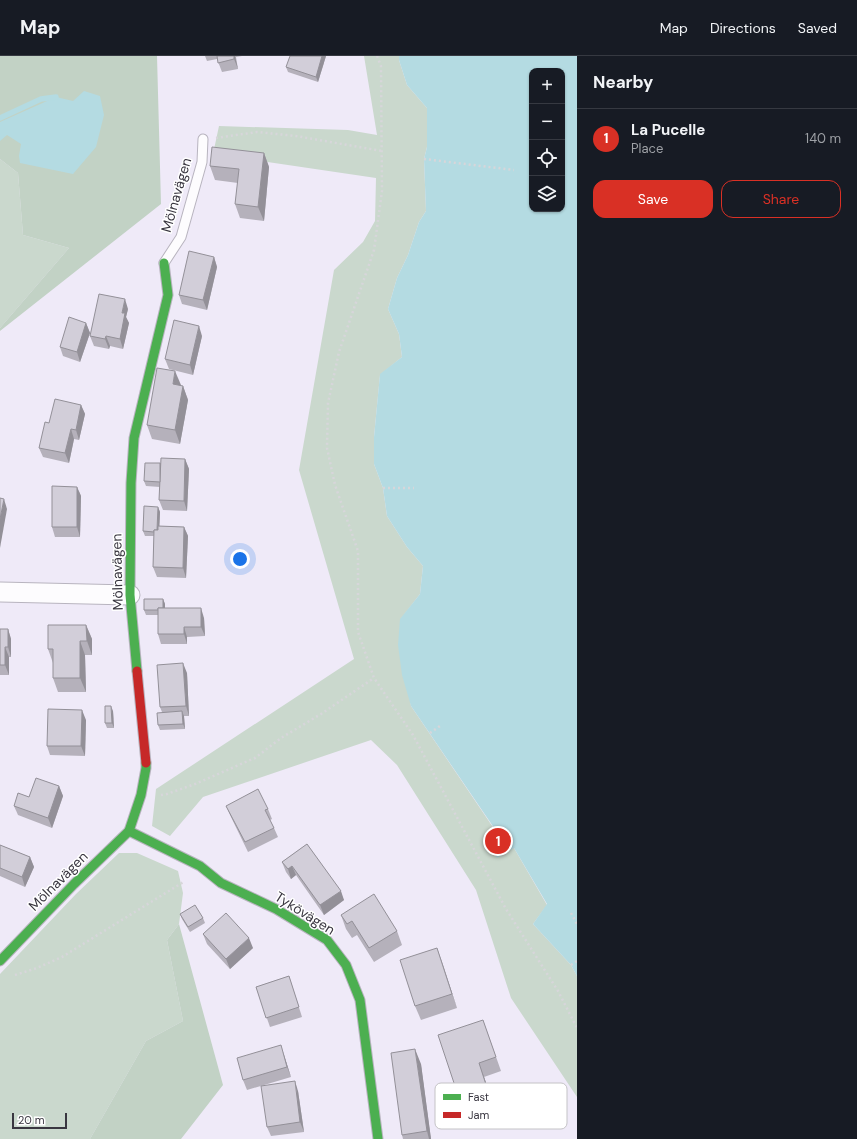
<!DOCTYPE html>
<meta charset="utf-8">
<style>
:root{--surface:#171b24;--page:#242831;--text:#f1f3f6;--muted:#9ea1a6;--line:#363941;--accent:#d93025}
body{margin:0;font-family:"DM Sans",sans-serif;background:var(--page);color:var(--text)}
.controls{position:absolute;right:12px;top:12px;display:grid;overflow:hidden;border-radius:8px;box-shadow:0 1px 3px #0004}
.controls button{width:36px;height:36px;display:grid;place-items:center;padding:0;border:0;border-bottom:1px solid var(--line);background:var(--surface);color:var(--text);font:20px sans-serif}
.scale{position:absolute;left:12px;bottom:10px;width:55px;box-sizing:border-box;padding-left:4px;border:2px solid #393640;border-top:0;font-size:11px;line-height:14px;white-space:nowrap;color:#393640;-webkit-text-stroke:3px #fff;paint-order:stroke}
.you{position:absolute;left:240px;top:503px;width:14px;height:14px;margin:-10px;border:3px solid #fff;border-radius:50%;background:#1a73e8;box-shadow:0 0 0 6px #1a73e833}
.badge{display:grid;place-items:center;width:26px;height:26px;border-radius:50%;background:var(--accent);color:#fff;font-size:13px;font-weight:700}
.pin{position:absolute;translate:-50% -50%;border:2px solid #fff;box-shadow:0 1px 4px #0006}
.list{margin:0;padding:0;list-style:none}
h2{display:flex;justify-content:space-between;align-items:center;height:52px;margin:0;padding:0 16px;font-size:17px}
h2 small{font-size:13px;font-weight:400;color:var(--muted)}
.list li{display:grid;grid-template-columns:26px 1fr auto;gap:12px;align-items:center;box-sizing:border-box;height:60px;padding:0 16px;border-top:1px solid var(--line)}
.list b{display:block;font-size:15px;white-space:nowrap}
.list p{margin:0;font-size:13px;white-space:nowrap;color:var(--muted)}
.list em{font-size:13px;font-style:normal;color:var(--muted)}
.actions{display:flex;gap:8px;padding:12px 16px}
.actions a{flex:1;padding:9px 0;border:1px solid var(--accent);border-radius:12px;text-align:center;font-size:14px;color:var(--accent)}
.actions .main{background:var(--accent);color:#fff}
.icon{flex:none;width:22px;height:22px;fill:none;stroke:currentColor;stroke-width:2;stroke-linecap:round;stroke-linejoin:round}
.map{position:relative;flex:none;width:577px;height:1083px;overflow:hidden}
header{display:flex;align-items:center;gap:24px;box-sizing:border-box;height:56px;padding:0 20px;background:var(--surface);border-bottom:1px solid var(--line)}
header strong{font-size:19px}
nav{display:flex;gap:22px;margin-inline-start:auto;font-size:14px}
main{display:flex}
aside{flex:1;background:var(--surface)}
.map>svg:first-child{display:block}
.green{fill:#cad8cd}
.forest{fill:#c2d2c5}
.water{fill:#b4dbe2;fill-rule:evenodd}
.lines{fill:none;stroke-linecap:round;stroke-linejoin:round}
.stream{stroke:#b4dbe2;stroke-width:5.5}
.lane-casing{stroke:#b8b4bf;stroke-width:11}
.street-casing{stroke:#b8b4bf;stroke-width:21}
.fast-casing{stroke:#b8b4bf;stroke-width:11}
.jam-casing{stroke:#b8b4bf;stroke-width:11}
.path{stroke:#d7d6da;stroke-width:2.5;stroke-dasharray:2 3;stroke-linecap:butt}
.lane{stroke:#fdfcfe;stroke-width:9}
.street{stroke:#fdfcfe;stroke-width:19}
.fast{stroke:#4caf50;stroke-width:9}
.jam{stroke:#c62828;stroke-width:9}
.wall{fill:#b5b1bb}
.shaded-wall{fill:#939098}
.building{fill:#d2ced9;stroke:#939098}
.labels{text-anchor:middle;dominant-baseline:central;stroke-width:3;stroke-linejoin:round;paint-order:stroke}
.street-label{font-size:14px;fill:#393640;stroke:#fff}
.key{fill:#fff;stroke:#c4c3c6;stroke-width:1}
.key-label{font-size:11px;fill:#393640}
</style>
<header>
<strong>Map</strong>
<nav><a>Map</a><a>Directions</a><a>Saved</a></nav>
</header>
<main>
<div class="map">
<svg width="577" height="1083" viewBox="0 0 577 1083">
<rect width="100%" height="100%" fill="#efeaf8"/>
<g class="green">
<polygon points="364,0 399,0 399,4 407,29 427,52 427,91 424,103 426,155 419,166 408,199 397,222 388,253 399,278 402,301 380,319 374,381 374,408 383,432 387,460 407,491 423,510 420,538 400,564 411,650 503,786 492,793 514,792 547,849 533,868 571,909 577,920 577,1041 511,942 476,834 397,709 371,684 203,741 170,780 152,770 156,733 354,603 299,414 334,214 363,186 375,165 376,122 213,98 219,70 348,74 377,79"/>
<polygon points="0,103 18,117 23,179 69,192 0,272"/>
<polygon points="119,797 137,797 178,815 183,837 179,868 167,884 183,965 146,985 90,1083 0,1083 0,918 76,838"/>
</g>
<g class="forest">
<polygon points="0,0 157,0 161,148 0,275 0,272 69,192 23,179 18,117 0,103"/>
<polygon points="179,868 223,1029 181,1083 90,1083 146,985 183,965 167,884"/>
</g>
<g class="water">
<path d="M 399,0 L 577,0 L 577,920 L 571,909 L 533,868 L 547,848 L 514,792 L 497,802 L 492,793 L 503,785 L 411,650 L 402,619 L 398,589 L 400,563 L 420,538 L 423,510 L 407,491 L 387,460 L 383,432 L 374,408 L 374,381 L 380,318 L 402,301 L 399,278 L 388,253 L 397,222 L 408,199 L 419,166 L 426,155 L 424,103 L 427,91 L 427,52 L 407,29 L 399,4 ZM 532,15 L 562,15 L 562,153 L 532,153 Z"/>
<polygon points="84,35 100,40 104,59 96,91 73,118 20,107 19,100 21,88 7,79 0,85 0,66 56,41 73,45"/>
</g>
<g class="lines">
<polyline class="stream" points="0,62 41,43 56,41"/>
<defs>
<polyline id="lane" points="164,207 181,181 202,106 203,83"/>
<polyline id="street" points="0,536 130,539"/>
<g id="fast">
<polyline points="137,615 130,539 131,427 134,382 168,239 164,207"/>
<polyline points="129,775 200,810 221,827 276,853 327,884 346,909 360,944 378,1083"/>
<polyline points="0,905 74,828 129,775 141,739 146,712 146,707"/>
</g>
<polyline id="jam" points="137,615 146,707"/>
</defs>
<use href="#lane" class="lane-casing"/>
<use href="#street" class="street-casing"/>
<use href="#fast" class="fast-casing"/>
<use href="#jam" class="jam-casing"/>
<g class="path">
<polyline points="377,0 381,10 382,135 374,194 339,296 328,347 327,392 335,429 358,495 358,576 374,622 413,679 506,853 558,935 577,972"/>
<polyline points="216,82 257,76 296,80 382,95"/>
<polyline points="424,103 514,114"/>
<polyline points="383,432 414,432"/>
<polyline points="430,677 440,670"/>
<polyline points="161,739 167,738 195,728 255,702 281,682 321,658 374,622"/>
<polyline points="571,857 577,868"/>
<polyline points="571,909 577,905"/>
<polyline points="15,919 37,912 62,901 185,825"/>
</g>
<use href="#lane" class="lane"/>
<use href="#street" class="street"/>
<use href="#fast" class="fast"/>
<use href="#jam" class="jam"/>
</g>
<g class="wall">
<polygon points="205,0 242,0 236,1 238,13 222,16 217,3 207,5"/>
<polygon points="326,0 318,26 288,16 286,11"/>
<polygon points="264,97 269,111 264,165 240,162 235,148 238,127 215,124 210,110"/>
<polygon points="214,201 217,211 207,254 182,248 179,239"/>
<polygon points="128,253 126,261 129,267 123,293 110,290 109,293 94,290 90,280"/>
<polygon points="86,267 90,277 80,306 63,300 60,291"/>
<polygon points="202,280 193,319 169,313 165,303"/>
<polygon points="181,330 183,330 188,344 180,388 152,383 147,369"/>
<polygon points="81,349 85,358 79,384 74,383 69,407 43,401 39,392 49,367"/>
<polygon points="185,403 189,413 187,455 163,454 159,444 160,431 146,430 144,425 160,407"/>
<polygon points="77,431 81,440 80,481 55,481 52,471"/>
<polygon points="158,451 160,456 159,470 184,471 188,480 186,522 157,521 153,511 154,480 145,480 143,475"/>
<polygon points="163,543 165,548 165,552 204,562 205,580 187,581 187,588 161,588 158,578 158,559 146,559 144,554"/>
<polygon points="86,569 92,583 92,599 85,599 86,636 58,636 53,622 53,607 48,593"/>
<polygon points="0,573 8,573 11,583 11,601 9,601 9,619 0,619"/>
<polygon points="187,617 189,660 184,660 185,673 160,674 158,669 162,656 160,651"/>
<polygon points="113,655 114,672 107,672 105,667"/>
<polygon points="86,664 85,700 50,699 47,690"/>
<polygon points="59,730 63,740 52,772 18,759 14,750 29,741"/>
<polygon points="226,750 268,753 272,763 270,764 274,772 278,781 248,796 230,759"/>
<polygon points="307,788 344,844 324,859 296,819 291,823 286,816 282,806"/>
<polygon points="0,789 30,801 34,811 25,831 0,820"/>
<polygon points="180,858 203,862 205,867 190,876 182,863"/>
<polygon points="341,859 397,875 402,889 374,906 357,879 352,882 346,873"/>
<polygon points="203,878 253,892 230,913 207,888"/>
<polygon points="437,892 457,952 421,964 415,950"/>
<polygon points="289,920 302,961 270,971 256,931"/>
<polygon points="483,964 501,1015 484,1021 496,1056 467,1065 462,1051"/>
<polygon points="284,999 291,1021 247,1034 243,1024"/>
<polygon points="421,1008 431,1083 403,1083 402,1079"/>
<polygon points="298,1035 304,1076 271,1080 267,1071"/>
</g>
<g class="shaded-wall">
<polygon points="234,0 235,0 238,13 234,3"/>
<polygon points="322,0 326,0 318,26 316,21"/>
<polygon points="264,97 269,111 264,165 258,151"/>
<polygon points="214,201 217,211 207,254 203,244"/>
<polygon points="125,243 128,253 126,261 129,267 123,293 120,283 122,257"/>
<polygon points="86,267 90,277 80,306 77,296"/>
<polygon points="199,270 202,280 193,319 190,309"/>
<polygon points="106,280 110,290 109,293 105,283"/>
<polygon points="175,315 181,329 178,343 173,328"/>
<polygon points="183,330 188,344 180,388 175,374"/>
<polygon points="81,349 85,358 79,384 76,374"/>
<polygon points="71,373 74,383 69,407 65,397"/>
<polygon points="185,403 189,413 187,455 184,445"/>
<polygon points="77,431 81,440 80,481 77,471"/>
<polygon points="4,443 7,453 0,492 0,463"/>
<polygon points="158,451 160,456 159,481 157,476"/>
<polygon points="184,471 188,480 186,522 183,512"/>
<polygon points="163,543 165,548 165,559 163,554"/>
<polygon points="201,552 204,562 205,580 201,571"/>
<polygon points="86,569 92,583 92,599 87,585"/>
<polygon points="184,571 187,581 187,588 184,578"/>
<polygon points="8,573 11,583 11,601 8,591"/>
<polygon points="80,585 85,599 86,636 80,622"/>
<polygon points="5,591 9,601 9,619 5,609"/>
<polygon points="183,607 187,617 189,660 186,650"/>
<polygon points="111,650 113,655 114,672 112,667"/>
<polygon points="82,654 86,664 85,700 81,690"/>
<polygon points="182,655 184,660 185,673 183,668"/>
<polygon points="59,730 63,740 52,772 48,762"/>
<polygon points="30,801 34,811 25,831 22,821"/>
<polygon points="292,810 296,819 291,823 288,813"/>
<polygon points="341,835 344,844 324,859 320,849"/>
<polygon points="249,882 253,892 230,913 226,903"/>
<polygon points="437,892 442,906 457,952 452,938"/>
<polygon points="281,989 284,999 291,1021 287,1011"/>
<polygon points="415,993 421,1008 431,1083 429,1083 427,1075"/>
<polygon points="479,1007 484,1021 496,1056 490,1041"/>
<polygon points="295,1025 298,1035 304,1076 300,1066"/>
</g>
<g class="building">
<polygon points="217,0 234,0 234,3 218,7"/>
<polygon points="290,0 322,0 316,21 286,11"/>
<polygon points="212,91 264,97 258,151 235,148 239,113 210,110"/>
<polygon points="189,195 214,201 203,244 179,239"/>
<polygon points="99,238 125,243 122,257 125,257 120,283 106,280 105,283 90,280"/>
<polygon points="69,261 86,267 77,296 60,291"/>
<polygon points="174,264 199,270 190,309 165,303"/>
<polygon points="157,312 175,315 173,328 183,330 175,374 147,369"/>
<polygon points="55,343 81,349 76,374 71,373 65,397 39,392 45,366 49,367"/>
<polygon points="161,402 185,403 184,445 159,444"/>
<polygon points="145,407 160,407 160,426 144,425"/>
<polygon points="52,430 77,431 77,471 52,471"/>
<polygon points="0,442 4,443 0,463"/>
<polygon points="144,450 158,451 157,474 154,474 154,476 143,475"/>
<polygon points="158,470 184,471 183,512 153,511 154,474 158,474"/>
<polygon points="144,543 163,543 163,552 158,552 158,554 144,554"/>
<polygon points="158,552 201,552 201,571 184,571 184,578 158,578"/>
<polygon points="48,569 86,569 87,585 80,585 80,622 53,622 53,593 48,593"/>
<polygon points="0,573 8,573 8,591 5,591 5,609 0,609"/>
<polygon points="183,607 186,650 160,651 157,609"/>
<polygon points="105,650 111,650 112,667 105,667"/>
<polygon points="48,653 82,654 81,690 47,690"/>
<polygon points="182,655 183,668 158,669 157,657"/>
<polygon points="36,722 59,730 48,762 14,750 18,737 29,741"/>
<polygon points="258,733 268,753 265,754 274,772 245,786 226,750"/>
<polygon points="307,788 341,835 320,849 292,810 288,813 282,806"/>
<polygon points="0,789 30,801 22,821 0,812"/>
<polygon points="374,838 397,875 369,892 352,865 347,868 341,859"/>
<polygon points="195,849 203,862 188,871 180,858"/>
<polygon points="226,857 249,882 226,903 203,878"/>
<polygon points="437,892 452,938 415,950 400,904"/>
<polygon points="289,920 299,951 266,962 256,931"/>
<polygon points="483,964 496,1001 479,1007 490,1041 462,1051 438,979"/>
<polygon points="281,989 287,1011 243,1024 237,1002"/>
<polygon points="415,993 427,1075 402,1079 391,997"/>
<polygon points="295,1025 300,1066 267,1071 261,1030"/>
</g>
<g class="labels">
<g class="street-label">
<text transform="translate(176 139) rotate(-74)">Mölnavägen</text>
<text transform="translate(117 516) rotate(-91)">Mölnavägen</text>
<text transform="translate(58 825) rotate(-45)">Mölnavägen</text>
<text transform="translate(305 857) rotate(32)">Tykövägen</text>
</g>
</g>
<rect x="435" y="1027" width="132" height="46" rx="6" class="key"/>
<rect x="443" y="1038" width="18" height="6" fill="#4caf50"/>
<rect x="443" y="1056" width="18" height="6" fill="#c62828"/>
<g class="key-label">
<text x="468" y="1045">Fast</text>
<text x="468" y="1063">Jam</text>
</g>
</svg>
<div class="controls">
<button>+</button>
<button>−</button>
<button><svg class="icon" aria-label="locate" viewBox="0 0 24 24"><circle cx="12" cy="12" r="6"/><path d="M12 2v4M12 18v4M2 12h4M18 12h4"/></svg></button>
<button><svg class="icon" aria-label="layers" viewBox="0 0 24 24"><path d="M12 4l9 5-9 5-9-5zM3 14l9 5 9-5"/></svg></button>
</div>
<div class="scale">20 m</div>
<div class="you"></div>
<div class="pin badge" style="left:498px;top:785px">1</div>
</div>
<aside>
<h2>Nearby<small></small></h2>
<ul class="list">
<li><span class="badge">1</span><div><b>La Pucelle</b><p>Place</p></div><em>140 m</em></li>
</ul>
<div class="actions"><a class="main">Save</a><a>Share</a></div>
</aside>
</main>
